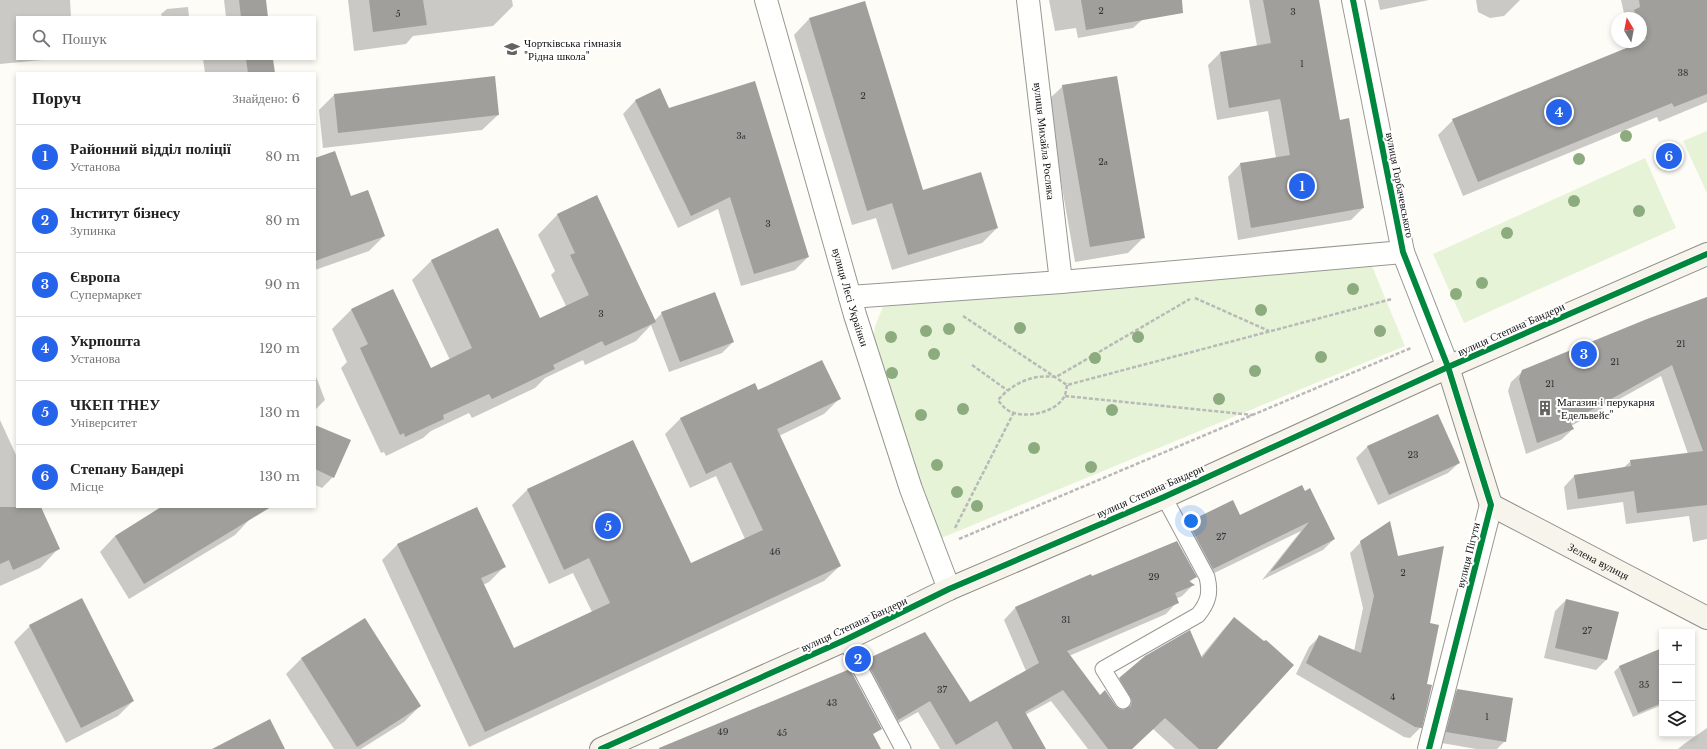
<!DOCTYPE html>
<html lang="uk">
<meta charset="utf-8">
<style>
:root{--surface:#fff;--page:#f2f2f2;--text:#222;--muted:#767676;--line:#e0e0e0;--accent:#2563eb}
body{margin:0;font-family:"Libre Baskerville",serif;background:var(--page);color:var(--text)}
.controls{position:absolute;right:12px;bottom:12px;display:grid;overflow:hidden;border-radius:0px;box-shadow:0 2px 6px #0003}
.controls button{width:36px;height:36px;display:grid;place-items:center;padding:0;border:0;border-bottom:1px solid var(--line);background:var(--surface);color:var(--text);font:20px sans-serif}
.compass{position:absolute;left:1611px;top:12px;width:36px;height:36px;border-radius:50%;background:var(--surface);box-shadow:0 2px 6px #0003;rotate:350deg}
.you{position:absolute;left:1191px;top:521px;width:14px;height:14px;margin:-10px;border:3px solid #fff;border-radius:50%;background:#1a73e8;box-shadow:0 0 0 6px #1a73e833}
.badge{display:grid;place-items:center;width:26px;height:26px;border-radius:50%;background:var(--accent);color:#fff;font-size:13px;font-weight:700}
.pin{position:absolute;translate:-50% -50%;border:2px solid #fff;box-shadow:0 1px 4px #0006}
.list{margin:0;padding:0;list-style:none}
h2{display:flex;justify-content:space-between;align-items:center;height:52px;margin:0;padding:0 16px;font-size:17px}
h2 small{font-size:13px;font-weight:400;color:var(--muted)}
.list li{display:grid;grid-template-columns:26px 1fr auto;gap:12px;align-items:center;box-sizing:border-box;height:64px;padding:0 16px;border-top:1px solid var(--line)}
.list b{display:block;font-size:15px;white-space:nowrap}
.list p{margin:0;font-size:13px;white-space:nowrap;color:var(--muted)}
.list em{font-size:13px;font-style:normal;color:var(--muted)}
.icon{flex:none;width:22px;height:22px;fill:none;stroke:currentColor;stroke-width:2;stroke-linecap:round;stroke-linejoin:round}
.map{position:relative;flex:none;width:1707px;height:749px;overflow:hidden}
.search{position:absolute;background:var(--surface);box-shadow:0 2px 6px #0003;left:16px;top:16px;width:300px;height:44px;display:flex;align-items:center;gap:10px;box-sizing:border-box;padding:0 14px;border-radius:0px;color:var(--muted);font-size:15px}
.panel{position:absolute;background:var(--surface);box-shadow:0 2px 6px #0003;left:16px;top:72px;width:300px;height:436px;border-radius:0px}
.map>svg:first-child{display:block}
.green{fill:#e7f3d7}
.shadow{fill:#0003}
.building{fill:#a19f9c}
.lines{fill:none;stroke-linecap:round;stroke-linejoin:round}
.lane-casing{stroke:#979795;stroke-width:17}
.street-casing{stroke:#979795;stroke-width:24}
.secondary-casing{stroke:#8e8d8b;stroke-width:24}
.path{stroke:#b9b9b8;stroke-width:2.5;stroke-dasharray:4 2;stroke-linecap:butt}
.lane{stroke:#fffffe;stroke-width:15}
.street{stroke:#fffffe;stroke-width:22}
.secondary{stroke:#f6f4eb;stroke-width:22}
.cycleway-casing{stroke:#fff;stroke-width:8}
.cycleway{stroke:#00873e;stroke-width:6}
.tree{fill:#8cac80}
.labels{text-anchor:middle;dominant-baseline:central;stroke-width:4;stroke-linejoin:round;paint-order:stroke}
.number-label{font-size:9px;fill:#353434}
.poi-label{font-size:11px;fill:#111;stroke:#fff;text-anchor:start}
.street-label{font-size:11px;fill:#111;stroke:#fff}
</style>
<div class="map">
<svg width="1707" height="749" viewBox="0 0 1707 749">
<rect width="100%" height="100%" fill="#fdfcf7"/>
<g class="green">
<polygon points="1707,131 1707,193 1683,141"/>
<polygon points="1645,158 1676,228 1464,323 1433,254"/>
<polygon points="1369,259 1405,346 939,539 872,348 875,326 883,307 1113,282"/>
</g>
<g class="shadow">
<polygon points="0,0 70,0 71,17 17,17 17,59 53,59 0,64"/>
<polygon points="224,0 265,0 267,17 226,17"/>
<polygon points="348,0 512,0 513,6 493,26 413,36 406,44 354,51"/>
<polygon points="1049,0 1138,0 1142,20 1133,28 1078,38 1076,28 1055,31"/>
<polygon points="1249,0 1318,0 1339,121 1363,208 1351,220 1238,240 1228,177 1240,164 1276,158 1268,111 1217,120 1208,65 1220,53 1257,46"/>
<polygon points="1378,0 1429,0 1380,10"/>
<polygon points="1476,0 1520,0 1504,16 1490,18 1478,12"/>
<polygon points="1621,0 1679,0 1707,28 1707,102 1659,122 1657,117 1463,196 1438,135 1453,120 1629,49 1626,42 1641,42 1641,18 1625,18"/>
<polygon points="188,7 189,17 162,17 161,14 167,9"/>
<polygon points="809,19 922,191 997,228 982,243 892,270 876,218 852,225 794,35"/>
<polygon points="203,59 272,59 274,73 205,73"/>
<polygon points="1063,86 1144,237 1128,253 1075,262 1047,101"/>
<polygon points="659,90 669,109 808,257 795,270 741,286 718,209 678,228 623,114 635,101"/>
<polygon points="334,95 498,115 482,130 323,148 319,110"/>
<polygon points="315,159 384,236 369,251 315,270"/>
<polygon points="597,197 655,320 662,313 733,342 722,353 669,372 651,325 636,341 585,365 583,360 545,378 535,388 472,418 469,413 431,431 423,438 386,456 384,452 381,453 341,368 347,362 332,329 351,310 393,290 430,369 450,360 412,280 431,261 498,230 540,319 566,306 551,275 555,271 538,235 557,215"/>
<polygon points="1707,299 1707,539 1693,542 1689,516 1626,524 1623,502 1567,510 1564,487 1575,475 1623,468 1631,461 1688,454 1661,376 1571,426 1573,429 1561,440 1526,454 1508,391 1511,382 1523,371"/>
<polygon points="315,374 325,400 315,410"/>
<polygon points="755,384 758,391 839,399 824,414 779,436 840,566 824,581 469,747 382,560 397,545 477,508 504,567 489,582 483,585 513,649 592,612 573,573 549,584 512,505 527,490 632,441 690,565 745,539 716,476 690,488 665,434 680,419"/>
<polygon points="1437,415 1459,463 1448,473 1378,505 1356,458 1367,447"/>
<polygon points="0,420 17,457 17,507 40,507 59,548 40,568 0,586"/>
<polygon points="315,426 333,477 322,488 315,485"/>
<polygon points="1301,486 1334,539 1323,550 1262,580 1301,531 1202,579 1178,534 1188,523 1233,501 1240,516"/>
<polygon points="163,507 243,507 250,519 235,535 129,599 100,552 115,536"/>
<polygon points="1361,542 1397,557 1429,624 1426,685 1421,727 1410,738 1404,737 1296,674 1309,647 1320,636 1354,651 1363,608 1350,553"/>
<polygon points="1092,577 1195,577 1190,582 1193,585 1182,596 1176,599 1177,602 1166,614 1069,656 1100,696 1116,707 1117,706 1108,690 1120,679 1200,658 1223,630 1234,618 1215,749 1175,749 1153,729 1132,749 1088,749 1051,701 1025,715 1045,749 940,749 918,712 886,730 857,671 868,660 969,704 1026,671 1004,620 1015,608"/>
<polygon points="1566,600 1607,659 1596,670 1544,658 1555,611"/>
<polygon points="365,619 420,706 404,722 361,749 334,749 286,674 301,659"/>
<polygon points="30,626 133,701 118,716 66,743 14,642"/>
<polygon points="1658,651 1662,661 1662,705 1633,717 1614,672 1619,667"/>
<polygon points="1458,690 1505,741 1497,749 1476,749 1436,742 1447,701"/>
<polygon points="1707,728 1707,749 1678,749 1684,744"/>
</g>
<g class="building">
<polygon points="239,0 266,0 268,17 241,17"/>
<polygon points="369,0 423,0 427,25 373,32"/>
<polygon points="1081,0 1182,0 1183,13 1086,30"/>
<polygon points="1263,0 1319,0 1340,120 1349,118 1364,208 1251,228 1240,163 1290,155 1281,103 1280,99 1229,108 1220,52 1271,43"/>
<polygon points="1639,0 1707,0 1707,94 1674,107 1672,103 1478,182 1452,119 1646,40 1641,27 1641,18 1637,18 1634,10 1640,7"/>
<polygon points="865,1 923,190 981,172 998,228 908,255 892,203 867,211 809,18"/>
<polygon points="246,59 273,59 275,73 248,73"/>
<polygon points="495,76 499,115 338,133 334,94"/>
<polygon points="1117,76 1145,238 1090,247 1062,85"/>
<polygon points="755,81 809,257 754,274 730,197 691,216 635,100 660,88 669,108"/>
<polygon points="335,151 351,196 368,190 385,236 315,261 315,158"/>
<polygon points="597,195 656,322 605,346 602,341 553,365 555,369 492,399 489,394 443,415 444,419 405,437 404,433 400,435 360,348 368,344 351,309 393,289 431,368 472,348 431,260 498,228 540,318 589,295 570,255 575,253 557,214"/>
<polygon points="715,292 734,342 680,362 661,312"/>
<polygon points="1707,297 1707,505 1637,513 1634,491 1578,499 1574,475 1631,466 1630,460 1703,451 1672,365 1570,422 1574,429 1537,443 1519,379 1522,370 1647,319"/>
<polygon points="822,360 841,399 777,429 841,566 485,732 397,544 477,507 506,567 481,578 514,648 610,603 589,558 564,570 527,489 633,440 691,563 763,530 731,462 706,474 680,418 755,383 758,390"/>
<polygon points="1438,414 1460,463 1389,495 1367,446"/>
<polygon points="315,425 351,440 334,478 315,469"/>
<polygon points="1302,485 1305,491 1310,488 1335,539 1270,572 1309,522 1213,569 1188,522 1233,500 1240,515"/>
<polygon points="0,507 41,507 60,549 13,570 9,560 0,564"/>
<polygon points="161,507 271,507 144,584 115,536"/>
<polygon points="1390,521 1398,556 1444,546 1430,623 1439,625 1427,684 1432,685 1422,728 1415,727 1306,663 1319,635 1361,653 1374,596 1360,541"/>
<polygon points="1177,541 1197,577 1189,581 1195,585 1175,593 1179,603 1067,651 1100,695 1105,690 1116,706 1119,709 1124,710 1131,706 1132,700 1119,678 1145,656 1190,630 1202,658 1234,617 1264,641 1266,640 1294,665 1217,749 1199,749 1165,718 1132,749 1108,749 1063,690 1025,712 1046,749 1013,749 997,721 956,745 930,701 898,720 867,662 869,661 867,659 925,632 970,702 1039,663 1015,607 1091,574 1092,576"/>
<polygon points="82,598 134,701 81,728 29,625"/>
<polygon points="1566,599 1619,612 1607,660 1555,648"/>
<polygon points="365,618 421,706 357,747 301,658"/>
<polygon points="1662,648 1662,703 1638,713 1619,666"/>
<polygon points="850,669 882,729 873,734 881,749 659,749 659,748"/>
<polygon points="1457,689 1513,698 1506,742 1446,732"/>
<polygon points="270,719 285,749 212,749"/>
</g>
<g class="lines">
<defs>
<g id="lane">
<polyline points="845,640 903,749"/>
<path d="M 1123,701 L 1103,669 L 1198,615 C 1208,603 1211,593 1207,577 L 1164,497"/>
</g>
<g id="street">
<path id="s1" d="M 766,0 L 855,315 L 911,489 L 949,589"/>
<path id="s2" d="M 1028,0 L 1061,282"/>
<polyline points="1353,0 1403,252 1448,367"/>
<polyline points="850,297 1061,282 1403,252"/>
<polyline points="1429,749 1491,505"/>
</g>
<g id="secondary">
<path id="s3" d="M 1448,367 L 1491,505 L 1707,618"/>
<polyline points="601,749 845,640 949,589 1164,497 1448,367 1707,254"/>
</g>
</defs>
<use href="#lane" class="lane-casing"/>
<use href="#street" class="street-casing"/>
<use href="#secondary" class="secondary-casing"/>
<g class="path">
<polyline points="1195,298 1269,331"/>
<polyline points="963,316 1067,385 1392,299"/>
<polyline points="972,365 1007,390"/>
<path d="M 1067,385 C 1066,390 1066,395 1062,400 C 1052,413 1024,419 1009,411 C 1004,408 1001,404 998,400 C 1013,383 1032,374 1056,377 L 1190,299"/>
<polyline points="1065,396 1253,415"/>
<polyline points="955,528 1014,412"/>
<polyline points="959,539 1411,348"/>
</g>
<use href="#lane" class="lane"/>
<use href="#street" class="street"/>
<use href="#secondary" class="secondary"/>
<defs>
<g id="cycleway">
<polyline points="1353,0 1403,252 1448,367 1491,505 1429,749"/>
<polyline points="601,749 845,640 949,589 1164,497 1448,367 1707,254"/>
</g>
</defs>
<use href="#cycleway" class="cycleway-casing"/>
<use href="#cycleway" class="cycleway"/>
</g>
<g class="tree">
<circle cx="1626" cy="136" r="6"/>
<circle cx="1579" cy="159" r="6"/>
<circle cx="1574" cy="201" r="6"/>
<circle cx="1639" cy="211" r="6"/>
<circle cx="1507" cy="233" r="6"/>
<circle cx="1482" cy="283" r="6"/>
<circle cx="1353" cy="289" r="6"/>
<circle cx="1456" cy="294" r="6"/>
<circle cx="1261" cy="310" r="6"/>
<circle cx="1020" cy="328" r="6"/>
<circle cx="949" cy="329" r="6"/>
<circle cx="926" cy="331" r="6"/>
<circle cx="1380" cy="331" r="6"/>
<circle cx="891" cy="337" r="6"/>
<circle cx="1138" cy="337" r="6"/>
<circle cx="934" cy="354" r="6"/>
<circle cx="1321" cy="357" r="6"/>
<circle cx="1095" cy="358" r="6"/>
<circle cx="1255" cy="371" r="6"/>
<circle cx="892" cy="373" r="6"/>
<circle cx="1219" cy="399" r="6"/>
<circle cx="963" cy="409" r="6"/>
<circle cx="1112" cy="410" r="6"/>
<circle cx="921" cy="415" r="6"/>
<circle cx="1034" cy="448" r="6"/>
<circle cx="937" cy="465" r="6"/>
<circle cx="1091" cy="467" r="6"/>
<circle cx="957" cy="492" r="6"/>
<circle cx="977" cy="506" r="6"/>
</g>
<defs>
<symbol id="school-bare" viewBox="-9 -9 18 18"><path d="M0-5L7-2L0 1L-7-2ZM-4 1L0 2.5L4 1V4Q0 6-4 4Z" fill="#646362" stroke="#fff" stroke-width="2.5" paint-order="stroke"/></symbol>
<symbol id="building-bare" viewBox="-9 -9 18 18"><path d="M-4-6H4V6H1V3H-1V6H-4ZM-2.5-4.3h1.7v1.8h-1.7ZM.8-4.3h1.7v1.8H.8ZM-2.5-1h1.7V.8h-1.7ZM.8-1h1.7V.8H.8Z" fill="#646362" stroke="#fff" stroke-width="2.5" paint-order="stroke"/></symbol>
</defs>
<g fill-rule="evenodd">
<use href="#school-bare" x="501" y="38" width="22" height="22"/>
<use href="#building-bare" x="1534" y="397" width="22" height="22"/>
</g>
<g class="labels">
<g class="number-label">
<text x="1101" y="10">2</text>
<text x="1293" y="11">3</text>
<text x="398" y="13">5</text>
<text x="1302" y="63">1</text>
<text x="1683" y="72">38</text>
<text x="863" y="95">2</text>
<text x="741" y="135">3а</text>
<text x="1103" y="161">2а</text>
<text x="768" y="223">3</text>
<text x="601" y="313">3</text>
<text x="1681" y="343">21</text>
<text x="1615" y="361">21</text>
<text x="1550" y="383">21</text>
<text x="1413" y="454">23</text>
<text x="1221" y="536">27</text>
<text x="775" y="551">46</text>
<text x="1403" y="572">2</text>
<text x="1154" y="576">29</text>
<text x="1066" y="619">31</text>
<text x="1587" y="630">27</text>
<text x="1644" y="684">35</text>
<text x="942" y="689">37</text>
<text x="1393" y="696">4</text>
<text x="832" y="702">43</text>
<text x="1487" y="716">1</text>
<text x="723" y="731">49</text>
<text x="782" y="732">45</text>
</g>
<g class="poi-label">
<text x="524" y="43">Чортківська гімназія<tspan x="524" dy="13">"Рідна школа"</tspan></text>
<text x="1557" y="402">Магазин і перукарня<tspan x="1557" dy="13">"Едельвейс"</tspan></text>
</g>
<g class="street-label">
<text stroke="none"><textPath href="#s2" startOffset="142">вулиця Михайла Росляка</textPath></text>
<text transform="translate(1400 185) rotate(79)">вулиця Горбачевського</text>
<text stroke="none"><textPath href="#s1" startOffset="309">вулиця Лесі Українки</textPath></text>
<text transform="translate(1511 329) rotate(-24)">вулиця Степана Бандери</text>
<text transform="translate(1150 491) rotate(-24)">вулиця Степана Бандери</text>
<text transform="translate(1468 555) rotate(-76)">вулиця Пігути</text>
<text stroke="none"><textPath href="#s3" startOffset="266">Зелена вулиця</textPath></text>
<text transform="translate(854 624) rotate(-25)">вулиця Степана Бандери</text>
</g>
</g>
</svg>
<div class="controls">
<button>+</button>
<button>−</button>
<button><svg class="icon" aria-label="layers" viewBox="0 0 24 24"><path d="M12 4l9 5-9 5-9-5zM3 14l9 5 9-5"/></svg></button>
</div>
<svg class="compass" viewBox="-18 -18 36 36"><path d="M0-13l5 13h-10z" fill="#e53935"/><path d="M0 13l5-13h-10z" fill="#767676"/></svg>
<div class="you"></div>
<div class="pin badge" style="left:1302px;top:186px">1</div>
<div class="pin badge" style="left:858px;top:659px">2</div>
<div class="pin badge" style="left:1584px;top:354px">3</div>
<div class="pin badge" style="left:1559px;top:112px">4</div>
<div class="pin badge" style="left:608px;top:526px">5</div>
<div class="pin badge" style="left:1669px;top:156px">6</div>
<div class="search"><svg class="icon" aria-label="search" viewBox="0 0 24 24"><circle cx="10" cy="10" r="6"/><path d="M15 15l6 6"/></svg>Пошук</div>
<section class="panel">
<h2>Поруч<small>Знайдено: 6</small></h2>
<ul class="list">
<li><span class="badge">1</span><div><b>Районний відділ поліції</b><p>Установа</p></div><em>80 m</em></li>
<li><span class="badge">2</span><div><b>Інститут бізнесу</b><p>Зупинка</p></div><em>80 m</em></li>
<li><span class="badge">3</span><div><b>Європа</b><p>Супермаркет</p></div><em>90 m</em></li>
<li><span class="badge">4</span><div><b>Укрпошта</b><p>Установа</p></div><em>120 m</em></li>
<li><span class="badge">5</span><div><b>ЧКЕП ТНЕУ</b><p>Університет</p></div><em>130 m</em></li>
<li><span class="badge">6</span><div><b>Степану Бандері</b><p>Місце</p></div><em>130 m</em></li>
</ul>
</section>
</div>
